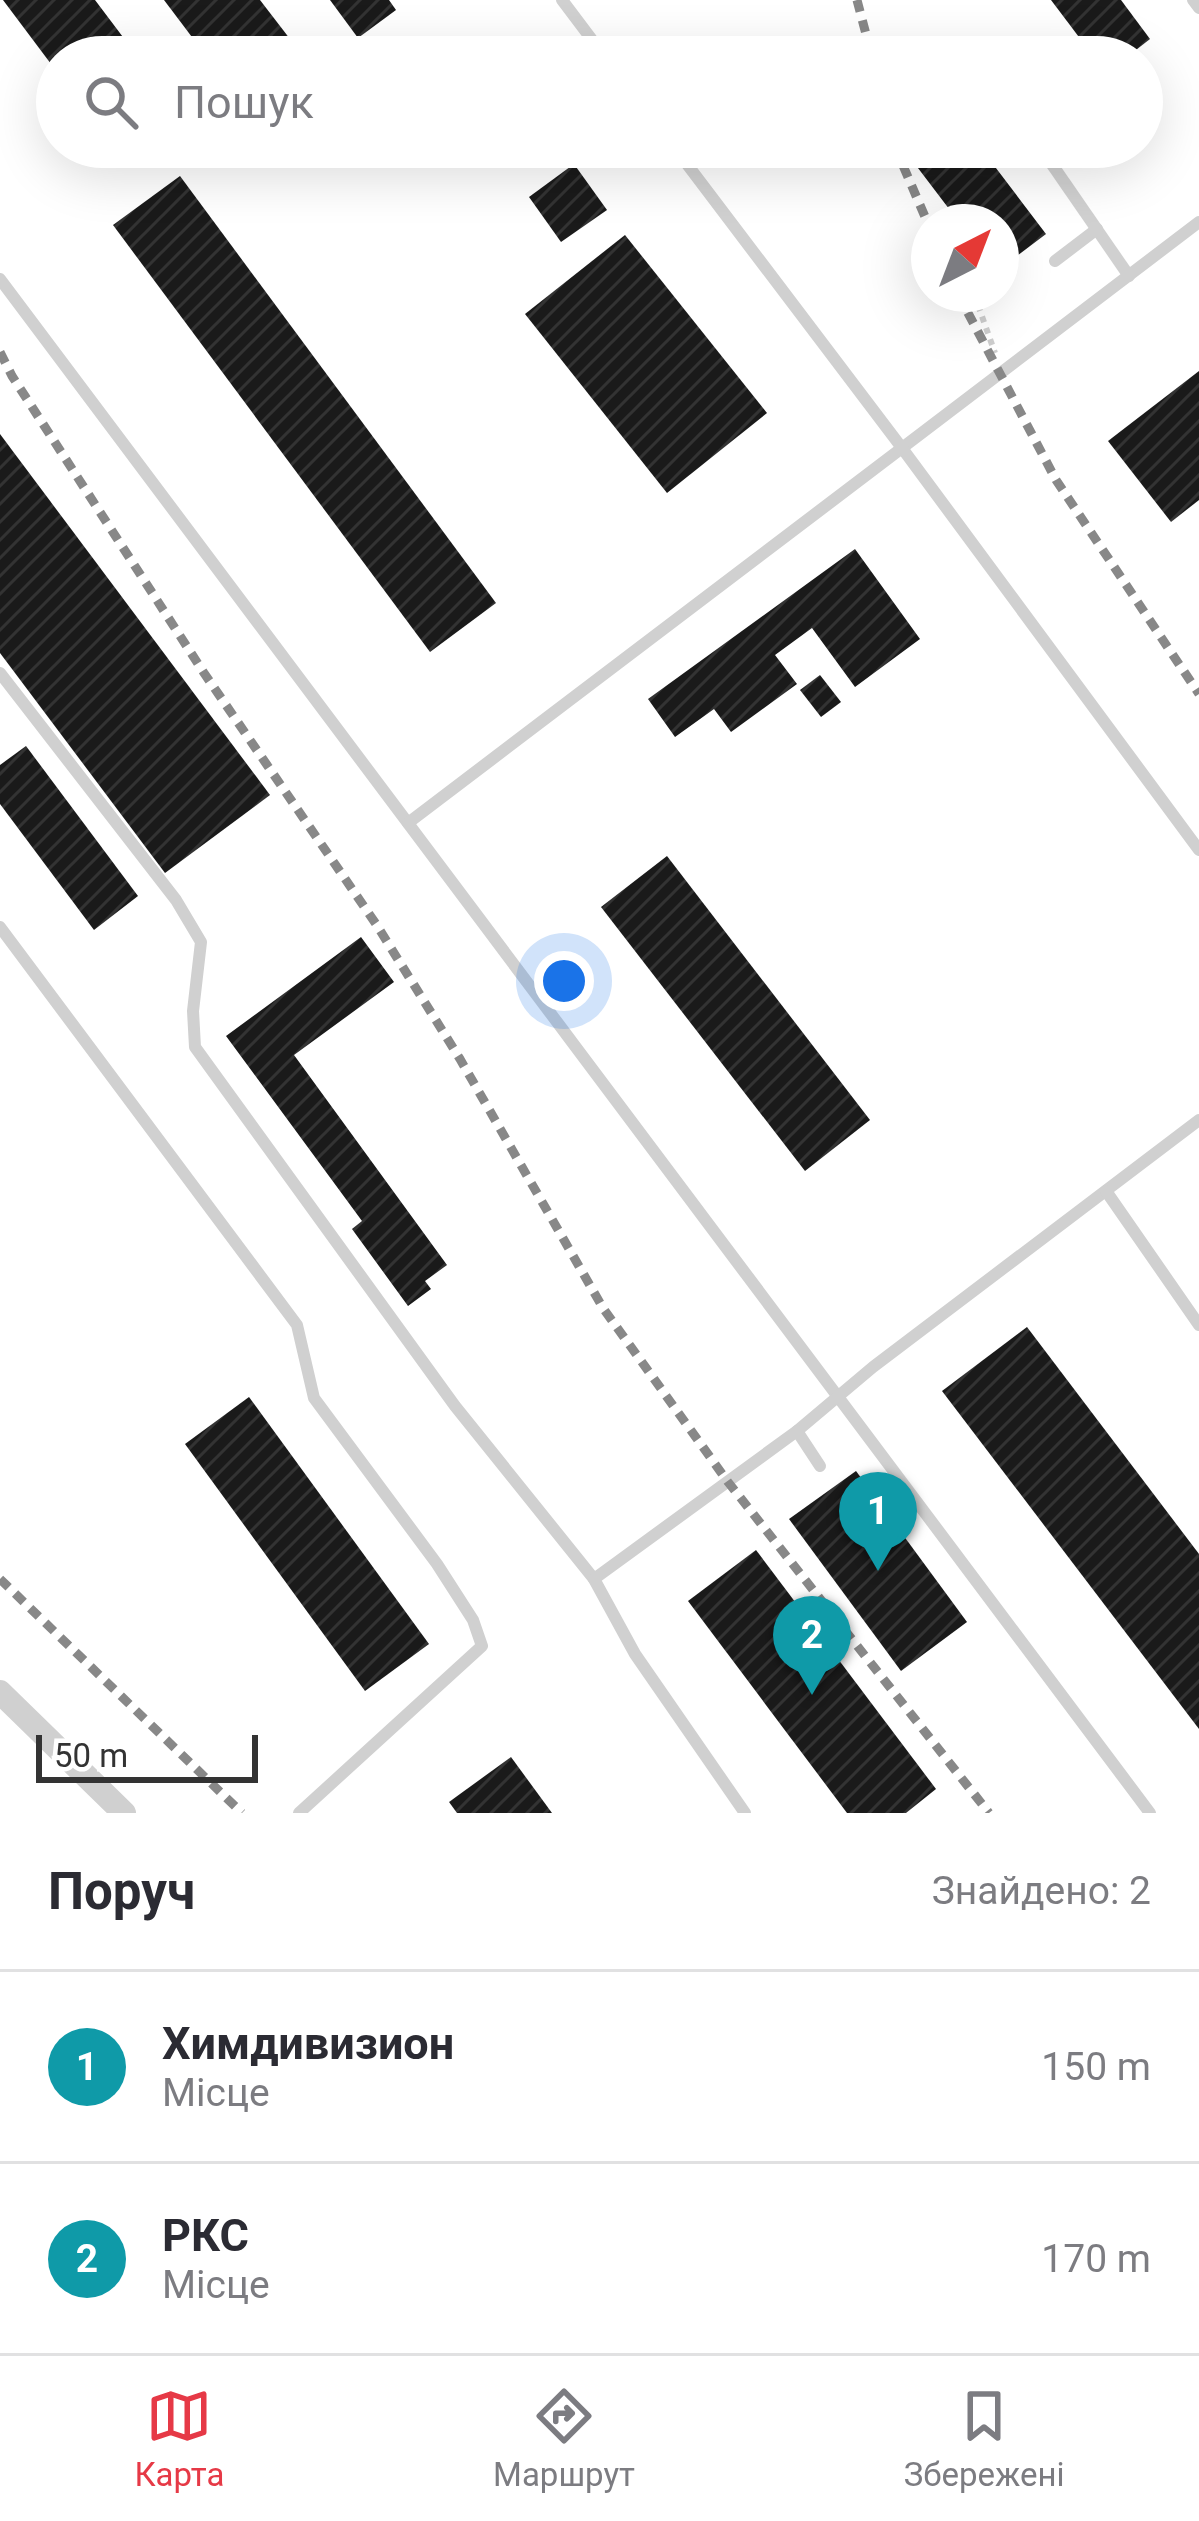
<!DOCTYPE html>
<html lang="uk">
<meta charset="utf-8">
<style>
:root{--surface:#fff;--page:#f2f2f3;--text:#2b2b33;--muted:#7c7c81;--line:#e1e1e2;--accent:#e63946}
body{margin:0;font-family:Roboto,sans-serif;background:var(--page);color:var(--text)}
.compass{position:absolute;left:911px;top:204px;width:108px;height:108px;border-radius:50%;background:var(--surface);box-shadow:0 12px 48px #0002;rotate:42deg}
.scale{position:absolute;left:36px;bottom:30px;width:222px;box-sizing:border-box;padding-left:12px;border:6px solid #333;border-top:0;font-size:33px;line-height:42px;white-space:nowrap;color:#333;-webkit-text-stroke:9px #fff;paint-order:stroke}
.you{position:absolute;left:564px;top:981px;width:42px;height:42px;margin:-30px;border:9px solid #fff;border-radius:50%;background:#1a73e8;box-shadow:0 0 0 18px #1a73e833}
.badge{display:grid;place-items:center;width:78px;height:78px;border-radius:50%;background:var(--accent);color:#fff;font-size:39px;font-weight:700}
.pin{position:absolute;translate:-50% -99px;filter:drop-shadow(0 3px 6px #0008)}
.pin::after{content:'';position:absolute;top:63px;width:42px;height:36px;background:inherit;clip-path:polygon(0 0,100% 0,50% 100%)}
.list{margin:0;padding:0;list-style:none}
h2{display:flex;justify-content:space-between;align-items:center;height:156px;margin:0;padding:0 48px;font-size:51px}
h2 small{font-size:39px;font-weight:400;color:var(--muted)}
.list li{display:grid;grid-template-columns:78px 1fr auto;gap:36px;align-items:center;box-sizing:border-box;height:192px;padding:0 48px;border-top:3px solid var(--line)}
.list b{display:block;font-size:45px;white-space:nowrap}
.list p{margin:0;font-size:39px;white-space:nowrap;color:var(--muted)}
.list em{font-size:39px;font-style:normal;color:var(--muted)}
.icon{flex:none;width:66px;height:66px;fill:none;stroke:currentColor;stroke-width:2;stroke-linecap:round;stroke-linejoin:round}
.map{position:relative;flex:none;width:1199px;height:1813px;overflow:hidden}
.search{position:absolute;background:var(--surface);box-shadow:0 12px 48px #0002;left:36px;right:36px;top:36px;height:132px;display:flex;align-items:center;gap:30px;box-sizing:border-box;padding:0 42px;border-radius:66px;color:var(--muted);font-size:45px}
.sheet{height:540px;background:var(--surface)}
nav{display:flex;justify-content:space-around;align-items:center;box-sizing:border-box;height:168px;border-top:3px solid var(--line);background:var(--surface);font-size:33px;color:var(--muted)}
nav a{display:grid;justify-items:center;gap:6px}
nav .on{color:var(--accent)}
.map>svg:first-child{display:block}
.building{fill:url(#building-hatch)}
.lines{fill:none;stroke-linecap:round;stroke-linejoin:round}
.path{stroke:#cdcdcd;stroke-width:6;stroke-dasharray:6 6;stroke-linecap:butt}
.lane{stroke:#d0d0d0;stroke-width:12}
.street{stroke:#d0d0d0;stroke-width:24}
.rail{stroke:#888;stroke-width:9;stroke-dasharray:12 9;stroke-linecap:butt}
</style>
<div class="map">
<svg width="1199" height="1813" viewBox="0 0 1199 1813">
<defs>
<pattern id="building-hatch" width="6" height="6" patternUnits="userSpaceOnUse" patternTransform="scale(3)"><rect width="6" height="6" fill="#1a1a1a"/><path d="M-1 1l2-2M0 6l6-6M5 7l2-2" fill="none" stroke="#333"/></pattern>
</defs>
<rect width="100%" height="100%" fill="#fff"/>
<g class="building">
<polygon points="3,0 95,0 138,57 57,57 57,72"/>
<polygon points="164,0 260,0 290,39 266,57 207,57"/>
<polygon points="330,0 389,0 396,10 358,38"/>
<polygon points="1051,0 1121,0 1150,39 1127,57 1094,57"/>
<polygon points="902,147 980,147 1046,234 1001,268 1001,222 959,222"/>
<polygon points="574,164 607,210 561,242 529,197"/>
<polygon points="180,176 496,603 430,652 113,225"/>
<polygon points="625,235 767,413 667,493 525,314"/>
<polygon points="1199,371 1199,500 1171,522 1108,441"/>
<polygon points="0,434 270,795 165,873 0,653"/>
<polygon points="855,549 920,639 855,687 812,628 775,655 797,684 731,732 714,709 675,737 648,699"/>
<polygon points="820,675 841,702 821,717 800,690"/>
<polygon points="26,746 138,896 94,930 0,804 0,765"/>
<polygon points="667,856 870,1120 805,1171 601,907"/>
<polygon points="361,937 394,982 294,1055 447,1265 425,1281 431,1289 408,1306 352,1229 362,1221 226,1036"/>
<polygon points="1027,1327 1199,1554 1199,1729 942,1391"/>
<polygon points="249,1397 429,1644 365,1691 185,1444"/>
<polygon points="856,1471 967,1622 901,1671 789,1519"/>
<polygon points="756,1550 936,1789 906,1813 847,1813 688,1601"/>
<polygon points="511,1757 552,1813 457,1813 449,1802"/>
</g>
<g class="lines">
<polyline class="path" points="974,294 995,353"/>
<g class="lane">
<polyline points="562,0 605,57"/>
<polyline points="1193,0 1199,8"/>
<polyline points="952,57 962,57"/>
<polyline points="674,147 902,448 1199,222"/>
<polyline points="1040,147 1129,276"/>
<polyline points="1055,261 1097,229"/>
<polyline points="0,279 1150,1813"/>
<polyline points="0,673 176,900 201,942 193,1011 195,1047 455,1406 594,1579 797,1431 873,1367 1199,1120"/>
<polyline points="408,823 902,448 1199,850"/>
<polyline points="0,927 297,1325 314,1398 437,1564 473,1620 482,1646 299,1813"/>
<polyline points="1106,1191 1199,1325"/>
<polyline points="797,1431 820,1466"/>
<polyline points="594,1579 635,1654 745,1813"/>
</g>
<polyline class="street" points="0,1692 124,1813"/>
<g class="rail">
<polyline points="857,0 872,57"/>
<polyline points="895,147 929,226"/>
<polyline points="958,294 1056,480 1199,694"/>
<polyline points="0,352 12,376 204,673 376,924 460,1059 603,1308 728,1482 989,1813"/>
<polyline points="0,1579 242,1813"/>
</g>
</g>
</svg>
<svg class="compass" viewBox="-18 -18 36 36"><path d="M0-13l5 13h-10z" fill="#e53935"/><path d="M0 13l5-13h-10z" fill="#7c7c81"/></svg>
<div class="scale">50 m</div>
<div class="you"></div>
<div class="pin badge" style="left:878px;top:1571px;background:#0f9aa8">1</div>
<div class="pin badge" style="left:812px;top:1695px;background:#0f9aa8">2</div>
<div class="search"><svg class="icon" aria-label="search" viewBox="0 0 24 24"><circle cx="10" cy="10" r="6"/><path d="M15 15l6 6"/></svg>Пошук</div>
</div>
<section class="sheet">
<h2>Поруч<small>Знайдено: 2</small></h2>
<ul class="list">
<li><span class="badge" style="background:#0f9aa8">1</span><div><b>Химдивизион</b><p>Місце</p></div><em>150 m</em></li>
<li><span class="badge" style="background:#0f9aa8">2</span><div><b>РКС</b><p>Місце</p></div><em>170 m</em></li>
</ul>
</section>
<nav>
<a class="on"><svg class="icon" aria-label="map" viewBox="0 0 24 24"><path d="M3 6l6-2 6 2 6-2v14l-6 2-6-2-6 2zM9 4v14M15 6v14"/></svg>Карта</a>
<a><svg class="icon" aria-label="directions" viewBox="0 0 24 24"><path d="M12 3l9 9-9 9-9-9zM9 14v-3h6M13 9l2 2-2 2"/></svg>Маршрут</a>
<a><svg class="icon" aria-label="saved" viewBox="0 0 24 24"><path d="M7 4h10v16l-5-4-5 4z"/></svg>Збережені</a>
</nav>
